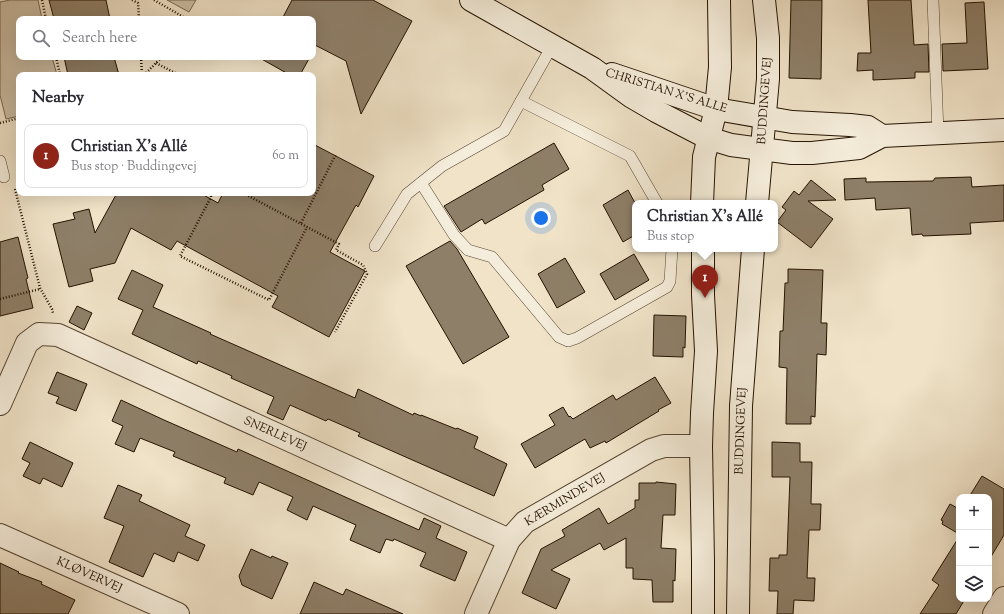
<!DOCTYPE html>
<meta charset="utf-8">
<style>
:root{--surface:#fff;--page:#f2f2f3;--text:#2b2b33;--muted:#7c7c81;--line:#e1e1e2;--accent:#8f2418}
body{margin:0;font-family:"Sorts Mill Goudy",serif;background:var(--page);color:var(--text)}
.controls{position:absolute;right:12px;bottom:12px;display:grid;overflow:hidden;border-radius:8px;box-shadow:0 4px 16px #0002}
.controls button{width:36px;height:36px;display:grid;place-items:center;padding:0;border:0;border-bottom:1px solid var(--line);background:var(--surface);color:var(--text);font:20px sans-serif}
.you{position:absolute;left:541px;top:218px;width:14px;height:14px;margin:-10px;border:3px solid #fff;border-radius:50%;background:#1a73e8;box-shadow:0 0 0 6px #1a73e833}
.badge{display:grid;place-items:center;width:26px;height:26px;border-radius:50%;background:var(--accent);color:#fff;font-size:13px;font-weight:700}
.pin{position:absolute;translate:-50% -33px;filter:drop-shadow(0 1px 2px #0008)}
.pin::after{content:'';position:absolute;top:21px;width:14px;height:12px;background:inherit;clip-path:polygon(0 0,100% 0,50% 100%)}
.popup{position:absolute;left:632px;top:200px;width:146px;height:52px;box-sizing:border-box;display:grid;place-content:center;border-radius:8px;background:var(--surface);filter:drop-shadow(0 1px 3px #0005);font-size:13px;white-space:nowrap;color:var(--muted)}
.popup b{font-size:15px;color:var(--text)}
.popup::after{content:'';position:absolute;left:50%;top:100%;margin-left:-8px;border:8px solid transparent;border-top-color:var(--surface)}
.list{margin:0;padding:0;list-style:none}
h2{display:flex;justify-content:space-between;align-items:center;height:52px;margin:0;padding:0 16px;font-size:17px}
h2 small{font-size:13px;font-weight:400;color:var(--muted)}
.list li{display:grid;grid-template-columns:26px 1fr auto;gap:12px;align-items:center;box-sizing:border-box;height:64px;margin:0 8px 8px;padding:0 8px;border:1px solid var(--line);border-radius:8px}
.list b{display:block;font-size:15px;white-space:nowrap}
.list p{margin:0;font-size:13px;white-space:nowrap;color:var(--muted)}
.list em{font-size:13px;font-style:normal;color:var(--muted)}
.icon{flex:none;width:22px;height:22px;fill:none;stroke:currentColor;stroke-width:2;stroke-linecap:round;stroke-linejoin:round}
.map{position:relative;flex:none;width:1004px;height:614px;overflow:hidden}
.search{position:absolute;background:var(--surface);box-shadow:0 4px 16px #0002;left:16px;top:16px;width:300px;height:44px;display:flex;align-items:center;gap:10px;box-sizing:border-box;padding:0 14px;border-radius:8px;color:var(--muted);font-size:15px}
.panel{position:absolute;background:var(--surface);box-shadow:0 4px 16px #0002;left:16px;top:72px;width:300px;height:124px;border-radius:8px}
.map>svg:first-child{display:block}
.green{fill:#cdbfa6;stroke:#786853}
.building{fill:#8e7f68;stroke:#241200}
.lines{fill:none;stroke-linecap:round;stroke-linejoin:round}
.lane-casing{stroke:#574632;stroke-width:12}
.street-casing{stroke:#574632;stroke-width:24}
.secondary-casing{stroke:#241200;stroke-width:24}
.path{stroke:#241200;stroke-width:2.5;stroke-dasharray:1 2;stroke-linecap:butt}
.lane{stroke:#f5eddb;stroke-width:11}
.street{stroke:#f5eddb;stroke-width:22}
.secondary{stroke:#f5eddb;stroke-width:22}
.labels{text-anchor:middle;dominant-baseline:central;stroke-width:3.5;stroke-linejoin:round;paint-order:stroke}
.street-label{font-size:12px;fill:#241200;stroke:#f5eddb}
</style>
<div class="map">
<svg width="1004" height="614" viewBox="0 0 1004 614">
<rect width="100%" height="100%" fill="#f0e3c8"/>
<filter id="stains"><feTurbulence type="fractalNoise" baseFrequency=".005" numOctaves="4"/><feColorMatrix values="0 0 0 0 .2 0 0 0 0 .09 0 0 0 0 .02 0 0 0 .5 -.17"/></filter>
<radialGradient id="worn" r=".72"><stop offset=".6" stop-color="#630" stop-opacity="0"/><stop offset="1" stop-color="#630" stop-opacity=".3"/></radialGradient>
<g class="green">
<polygon points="10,0 38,0 42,19 19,19 19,57 52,57 57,75 19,75 19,116 6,119 0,95 0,2"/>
<polygon points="167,0 196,0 189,12"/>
</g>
<g class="building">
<polygon points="49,0 106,0 110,19 54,19"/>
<polygon points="292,0 373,0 412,21 361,114 346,61 313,44 313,19 282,19"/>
<polygon points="791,0 822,0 821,79 789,78"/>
<polygon points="868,0 911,0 914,45 928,44 929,72 915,72 915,78 873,80 873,70 857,71 858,53 871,53"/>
<polygon points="984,2 988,69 943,71 942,44 967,43 965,3"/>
<polygon points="64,57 114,57 119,75 68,75"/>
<polygon points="258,57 310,57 300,75 290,75"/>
<polygon points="554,143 569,169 542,185 544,190 485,224 482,219 461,232 444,206"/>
<polygon points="313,144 374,176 358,207 356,205 330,252 365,271 329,337 272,307 278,296 177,241 171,250 131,228 115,263 90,269 93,281 69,287 53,224 75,219 73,213 89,209 95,233 117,193 200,193 218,203 223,193 313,193"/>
<polygon points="971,177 972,187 1004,185 1004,221 970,223 971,234 923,236 922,234 912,235 910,208 876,210 875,198 845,200 844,179 866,178 866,182 933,181 935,178"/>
<polygon points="811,180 836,200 808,201 833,219 811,248 777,222 786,210 782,207 794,191 799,195"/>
<polygon points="628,190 635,203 635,235 623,242 603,205"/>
<polygon points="18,237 28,278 26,279 33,308 0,316 0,242"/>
<polygon points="450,241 457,249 509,337 463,364 406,266"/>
<polygon points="634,254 649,280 615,300 600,274"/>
<polygon points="565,258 585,292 557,308 538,274"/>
<polygon points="788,269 823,270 821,323 827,323 826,355 817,354 815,417 811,416 811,424 786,424 787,368 779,367 780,331 783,331 785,283 788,283"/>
<polygon points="132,270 163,285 153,307 211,333 210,334 355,398 358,389 413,415 414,413 421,416 421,415 456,429 457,428 478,437 474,448 507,464 494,496 358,436 360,433 328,419 326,421 290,405 283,420 267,413 274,397 231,378 232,376 198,361 197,364 132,334 143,310 118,299"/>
<polygon points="77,306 92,313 84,330 69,322"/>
<polygon points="654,315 686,316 685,348 683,347 683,357 653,356"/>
<polygon points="57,372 87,384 76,411 56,403 59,397 48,393"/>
<polygon points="655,377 671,403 658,410 659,411 606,443 605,441 590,448 585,439 535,468 521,444 555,425 549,415 563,407 569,417 570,416 573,419 613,395 616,400"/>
<polygon points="121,400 164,420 237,452 238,449 419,530 424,518 441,526 436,538 467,552 455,581 420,566 426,553 394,539 393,541 386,539 380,553 350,540 356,525 313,506 307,520 287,510 293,497 259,482 253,495 224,483 226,478 173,456 175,452 140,438 134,452 115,444 123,426 112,421"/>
<polygon points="30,442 73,463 62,487 43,478 40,484 23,476 30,463 22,459"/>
<polygon points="772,442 800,443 800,462 812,462 811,504 821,504 820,530 809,530 807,578 815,578 814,601 794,600 793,614 777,614 778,591 769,591 770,558 779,558 779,555 787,555 790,477 772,477"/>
<polygon points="982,476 1004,489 1004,535 989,560 989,497 969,497"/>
<polygon points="656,482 676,484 675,515 663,515 661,548 676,549 675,581 673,580 673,602 653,602 652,580 633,579 633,568 626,568 626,538 604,550 600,543 551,570 570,579 556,609 522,593 541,549 565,536 562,530 599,508 608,524 635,508 635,500 639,500 639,483 656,483"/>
<polygon points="118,485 142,495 139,501 190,525 185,536 205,545 198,561 178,552 174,562 154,553 143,577 109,562 124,526 104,518"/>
<polygon points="950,504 959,509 959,534 942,524 943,521 941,520"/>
<polygon points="959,537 959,599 965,599 956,614 920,614 939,585 932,580"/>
<polygon points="251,549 271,558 272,556 288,563 272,599 242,585 239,576"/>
<polygon points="0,563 19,572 18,573 42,582 41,584 75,600 68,614 0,614"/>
<polygon points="314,582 343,595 346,589 403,614 300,614"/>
</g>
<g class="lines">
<defs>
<g id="lane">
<polyline points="933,0 938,133"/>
<polyline points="521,101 630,156 657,203"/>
<polyline points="0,161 4,177"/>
<polyline points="421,183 454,235 468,250 492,257 559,337 568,341 577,338 667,287 670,281 672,249"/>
<polyline points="375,246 407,194 442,166 504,131 552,46"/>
</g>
<g id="street">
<polyline points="0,404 27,343 39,334 58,335 509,540"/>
<polyline points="0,535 178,614"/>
<polyline points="476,614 509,540 525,522 651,450 664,446 701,446"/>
<polyline points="994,614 1004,598"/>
</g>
<g id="secondary">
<polyline points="471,0 592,68 632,97 656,111 708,138 731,145 792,153 812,153 859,148 882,136 1004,130"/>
<polyline points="612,74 716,109 792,122 850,125 868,127 882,136"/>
<polyline points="702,203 704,157 716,109 720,67 719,0"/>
<polyline points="757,203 768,79 768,38 764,0"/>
<polyline points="703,249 703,295 706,351 702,413 701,446 703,561 703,614"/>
<polyline points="738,614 741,406 753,249"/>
</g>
</defs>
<use href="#lane" class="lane-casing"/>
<use href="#street" class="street-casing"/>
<use href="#secondary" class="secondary-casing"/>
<g class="path">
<polyline points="42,0 46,19"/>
<polyline points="132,0 138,3 139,19"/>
<polyline points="154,0 187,19"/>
<polyline points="56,57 60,75"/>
<polyline points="141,57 142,75"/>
<polyline points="156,63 179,75"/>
<polyline points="144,75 162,57"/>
<polyline points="0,123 19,118"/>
<polyline points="15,189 40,288 52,309 53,313"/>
<polyline points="211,193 211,197 180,256 269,300 307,227"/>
<polyline points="243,193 339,244 336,250 363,265 367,274 335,332"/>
<polyline points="301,223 336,154"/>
<polyline points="0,299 40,289"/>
</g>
<use href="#lane" class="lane"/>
<use href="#street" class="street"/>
<use href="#secondary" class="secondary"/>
</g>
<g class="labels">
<g class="street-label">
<text transform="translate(666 91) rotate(17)">CHRISTIAN X'S ALLE</text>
<text transform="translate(765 101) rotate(-86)">BUDDINGEVEJ</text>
<text transform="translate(741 431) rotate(-88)">BUDDINGEVEJ</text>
<text transform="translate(275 434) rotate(24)">SNERLEVEJ</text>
<text transform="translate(565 500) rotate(-31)">KÆRMINDEVEJ</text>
<text transform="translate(89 575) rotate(24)">KLØVERVEJ</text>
</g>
</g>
<rect width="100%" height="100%" filter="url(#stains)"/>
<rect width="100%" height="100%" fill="url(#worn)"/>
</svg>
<div class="controls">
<button>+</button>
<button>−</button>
<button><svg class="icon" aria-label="layers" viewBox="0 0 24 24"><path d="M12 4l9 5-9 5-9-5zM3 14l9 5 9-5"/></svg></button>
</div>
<div class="you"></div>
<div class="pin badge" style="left:705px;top:298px">1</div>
<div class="popup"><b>Christian X's Allé</b>Bus stop</div>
<div class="search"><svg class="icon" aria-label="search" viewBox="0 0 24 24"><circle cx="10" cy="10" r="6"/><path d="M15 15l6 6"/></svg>Search here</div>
<section class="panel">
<h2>Nearby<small></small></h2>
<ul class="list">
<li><span class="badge">1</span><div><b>Christian X's Allé</b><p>Bus stop · Buddingevej</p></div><em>60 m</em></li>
</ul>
</section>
</div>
